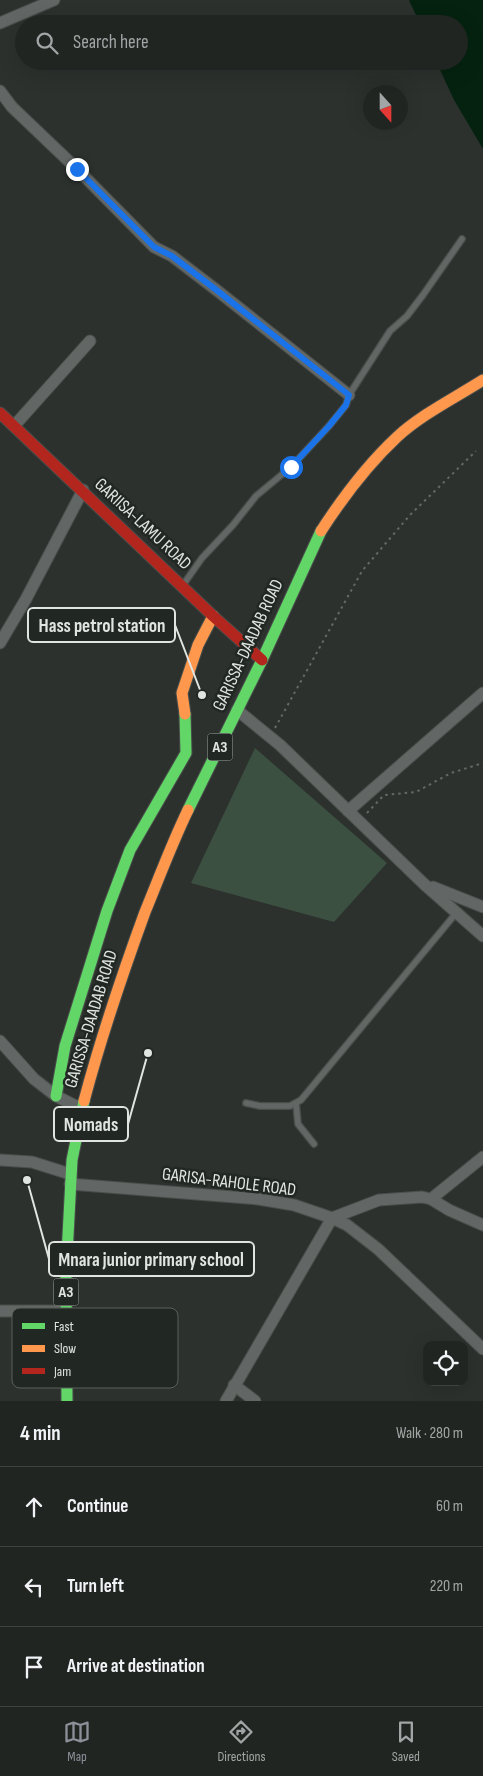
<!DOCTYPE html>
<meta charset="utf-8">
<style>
:root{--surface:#212522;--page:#2d312f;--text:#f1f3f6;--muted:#a2a5a5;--line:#3e4240;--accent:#8c9099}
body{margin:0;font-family:"Sofia Sans Condensed",sans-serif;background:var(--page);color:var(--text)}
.controls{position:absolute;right:15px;bottom:15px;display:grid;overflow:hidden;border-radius:10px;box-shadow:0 5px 20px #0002}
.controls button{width:45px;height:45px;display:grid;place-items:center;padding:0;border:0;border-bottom:1px solid var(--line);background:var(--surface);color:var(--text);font:25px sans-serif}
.compass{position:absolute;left:363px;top:85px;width:45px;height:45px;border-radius:50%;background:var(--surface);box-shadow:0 5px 20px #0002;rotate:159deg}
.stop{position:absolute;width:15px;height:15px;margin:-11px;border:4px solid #1a73e8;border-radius:50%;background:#fff}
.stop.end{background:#1a73e8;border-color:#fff;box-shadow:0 1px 5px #0008}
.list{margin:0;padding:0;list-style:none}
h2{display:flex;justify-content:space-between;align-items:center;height:65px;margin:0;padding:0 20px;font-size:21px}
h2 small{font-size:16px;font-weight:400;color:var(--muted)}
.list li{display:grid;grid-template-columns:32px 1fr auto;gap:15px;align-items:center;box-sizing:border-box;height:80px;padding:0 20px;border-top:1px solid var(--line)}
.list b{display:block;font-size:19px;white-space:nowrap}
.list em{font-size:16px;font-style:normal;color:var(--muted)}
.icon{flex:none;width:28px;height:28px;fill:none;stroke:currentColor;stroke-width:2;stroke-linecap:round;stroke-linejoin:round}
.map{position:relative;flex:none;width:483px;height:1401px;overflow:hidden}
.search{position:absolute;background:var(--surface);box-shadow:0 5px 20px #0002;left:15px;right:15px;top:15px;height:55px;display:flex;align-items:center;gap:12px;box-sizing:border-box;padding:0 18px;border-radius:28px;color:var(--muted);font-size:19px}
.sheet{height:305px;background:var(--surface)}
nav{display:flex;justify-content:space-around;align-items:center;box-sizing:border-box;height:70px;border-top:1px solid var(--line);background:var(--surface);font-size:14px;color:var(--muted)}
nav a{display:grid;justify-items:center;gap:2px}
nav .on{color:var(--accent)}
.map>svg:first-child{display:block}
.green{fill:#3b5040}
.water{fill:#052210}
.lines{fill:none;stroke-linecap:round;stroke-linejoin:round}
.lane-casing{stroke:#494e4b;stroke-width:8}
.street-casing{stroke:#494e4b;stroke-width:13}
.fast-casing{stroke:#494e4b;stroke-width:13}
.slow-casing{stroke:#494e4b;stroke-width:13}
.jam-casing{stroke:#494e4b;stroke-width:13}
.path{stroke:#666866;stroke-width:2;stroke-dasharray:2.5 4;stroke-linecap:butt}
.lane{stroke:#626664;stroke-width:5.5}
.street{stroke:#626664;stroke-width:11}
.fast{stroke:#63d668;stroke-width:11}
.slow{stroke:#ff974d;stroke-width:11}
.jam{stroke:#b3261e;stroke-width:11}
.route{stroke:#1a73e8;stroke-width:6}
.labels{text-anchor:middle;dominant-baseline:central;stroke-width:5;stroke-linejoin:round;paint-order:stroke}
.shield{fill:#212823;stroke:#a7aca9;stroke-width:1}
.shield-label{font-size:16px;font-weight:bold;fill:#e0e5e2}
.street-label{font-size:18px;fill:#e0e5e2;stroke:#212823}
.key{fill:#212823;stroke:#5a615c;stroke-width:1}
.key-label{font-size:14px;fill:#e0e5e2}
.leader{fill:none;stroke:#e0e5e2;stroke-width:2}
.callout-dot{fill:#e0e5e2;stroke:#212823;stroke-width:2}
.callout{fill:#212823;stroke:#e0e5e2;stroke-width:2}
.callout-label{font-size:19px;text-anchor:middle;font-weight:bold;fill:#e0e5e2}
</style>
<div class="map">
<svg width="483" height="1401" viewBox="0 0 483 1401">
<rect width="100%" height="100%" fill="#2c312e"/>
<polygon class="green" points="255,748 387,863 334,922 191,883"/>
<polygon class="water" points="409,0 483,0 483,149 454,100 436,61 459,61 459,24 420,24"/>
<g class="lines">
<defs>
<g id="lane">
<polyline points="183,585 202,558 233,525 256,496 291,467 329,426 346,405 349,395 390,331 407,316 423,295 462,239"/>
<polyline points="246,1103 260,1106 290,1106 301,1100 457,912"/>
<polyline points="296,1103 298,1124 314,1144"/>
</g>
<g id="street">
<polyline points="0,23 54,0"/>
<polyline points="0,91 12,107 77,169 154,247 172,256 219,292 349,395"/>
<polyline points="14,426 90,341"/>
<polyline points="0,643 26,599 83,490"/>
<polyline points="237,710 280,745 424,884 483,936"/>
<polyline points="348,811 483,693"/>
<polyline points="433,887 483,907"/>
<polyline points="0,1041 34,1079 56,1096 82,1109"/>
<polyline points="0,1160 32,1162 70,1174"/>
<polyline points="70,1184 258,1199 294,1205 332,1218 347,1225 378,1249 483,1349"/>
<polyline points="431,1199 483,1157"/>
<polyline points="0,1311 65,1311"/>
<polyline points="234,1385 255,1401"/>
<polyline points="226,1401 332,1218 379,1200 422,1197 431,1199 449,1210 483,1225"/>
</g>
<g id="fast">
<polyline points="188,810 262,660 321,531"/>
<polyline points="56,1096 65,1046 107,911 130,850 186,753 185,714"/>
<polyline points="67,1401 66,1274 72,1160 84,1101"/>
</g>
<g id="slow">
<path d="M 321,531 C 343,497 367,465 397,437 C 422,414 455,398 483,380"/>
<polyline points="185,714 182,693 198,645 213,616"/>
<path d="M 84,1101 C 101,1037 122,975 145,912 C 159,878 172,843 188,810"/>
</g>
<polyline id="jam" points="0,413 213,616 262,660"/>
</defs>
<use href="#lane" class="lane-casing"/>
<use href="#street" class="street-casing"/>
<use href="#fast" class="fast-casing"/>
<use href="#slow" class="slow-casing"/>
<use href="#jam" class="jam-casing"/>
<g class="path">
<polyline points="275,728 362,571 410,515 476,451"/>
<polyline points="367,813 384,795 416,792 451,773 483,763"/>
</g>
<use href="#lane" class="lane"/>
<use href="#street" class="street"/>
<use href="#fast" class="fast"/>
<use href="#slow" class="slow"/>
<use href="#jam" class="jam"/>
</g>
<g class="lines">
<polyline class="route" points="77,169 154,247 172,256 219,292 349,395 346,405 329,426 291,467"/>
</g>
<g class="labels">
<g class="shield">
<rect x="207.5" y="733.5" width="25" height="27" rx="4"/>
<rect x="53.5" y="1278.5" width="25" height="27" rx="4"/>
</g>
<g class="shield-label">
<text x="220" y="747">A3</text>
<text x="66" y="1292">A3</text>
</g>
<g class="street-label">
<text transform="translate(143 524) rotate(43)">GARIISA-LAMU ROAD</text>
<text transform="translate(248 645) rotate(-65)">GARISSA-DAADAB ROAD</text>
<text transform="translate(91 1019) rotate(-73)">GARISSA-DAADAB ROAD</text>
<text transform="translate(229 1182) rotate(7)">GARISA-RAHOLE ROAD</text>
</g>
</g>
<rect x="12" y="1308" width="166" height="80" rx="8" class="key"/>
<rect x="22" y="1323" width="23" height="6" fill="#63d668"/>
<rect x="22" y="1345" width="23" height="7" fill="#ff974d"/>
<rect x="22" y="1368" width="23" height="6" fill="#b3261e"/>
<g class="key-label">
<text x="54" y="1331">Fast</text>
<text x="54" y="1353">Slow</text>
<text x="54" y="1376">Jam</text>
</g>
<path class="leader" d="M202 695L175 625M148 1053L128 1124M27 1180L49 1259"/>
<g class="callout-dot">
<circle cx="202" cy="695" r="5"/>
<circle cx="148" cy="1053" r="5"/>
<circle cx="27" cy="1180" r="5"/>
</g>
<g class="callout">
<rect x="28" y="608" width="147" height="34" rx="5"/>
<rect x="54" y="1107" width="74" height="34" rx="5"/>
<rect x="49" y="1242" width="205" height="34" rx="5"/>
</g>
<g class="callout-label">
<text x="102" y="632">Hass petrol station</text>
<text x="91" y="1131">Nomads</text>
<text x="151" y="1266">Mnara junior primary school</text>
</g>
</svg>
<div class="controls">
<button><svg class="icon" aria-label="locate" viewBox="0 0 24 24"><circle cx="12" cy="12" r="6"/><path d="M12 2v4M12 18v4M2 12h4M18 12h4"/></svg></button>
</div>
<svg class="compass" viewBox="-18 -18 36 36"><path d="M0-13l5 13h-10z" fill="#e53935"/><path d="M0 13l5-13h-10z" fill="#a2a5a5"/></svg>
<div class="stop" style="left:291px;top:467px"></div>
<div class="stop end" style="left:77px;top:169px"></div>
<div class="search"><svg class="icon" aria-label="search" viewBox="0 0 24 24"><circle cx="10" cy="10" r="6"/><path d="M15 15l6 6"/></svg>Search here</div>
</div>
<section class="sheet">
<h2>4 min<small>Walk · 280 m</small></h2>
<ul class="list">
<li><svg class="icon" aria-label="ahead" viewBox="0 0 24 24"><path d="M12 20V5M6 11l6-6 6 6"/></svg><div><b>Continue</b></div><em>60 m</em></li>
<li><svg class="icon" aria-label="left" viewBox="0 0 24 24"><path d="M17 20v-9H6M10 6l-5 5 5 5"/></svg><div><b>Turn left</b></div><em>220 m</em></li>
<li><svg class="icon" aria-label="arrive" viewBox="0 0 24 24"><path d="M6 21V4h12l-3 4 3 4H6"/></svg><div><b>Arrive at destination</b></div></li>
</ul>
</section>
<nav>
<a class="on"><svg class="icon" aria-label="map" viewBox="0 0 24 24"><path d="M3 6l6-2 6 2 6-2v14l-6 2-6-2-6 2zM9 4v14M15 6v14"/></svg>Map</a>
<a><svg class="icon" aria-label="directions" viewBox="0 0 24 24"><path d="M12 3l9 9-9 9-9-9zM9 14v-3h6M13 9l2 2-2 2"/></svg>Directions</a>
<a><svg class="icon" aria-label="saved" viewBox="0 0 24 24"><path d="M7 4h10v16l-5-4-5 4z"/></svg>Saved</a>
</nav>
